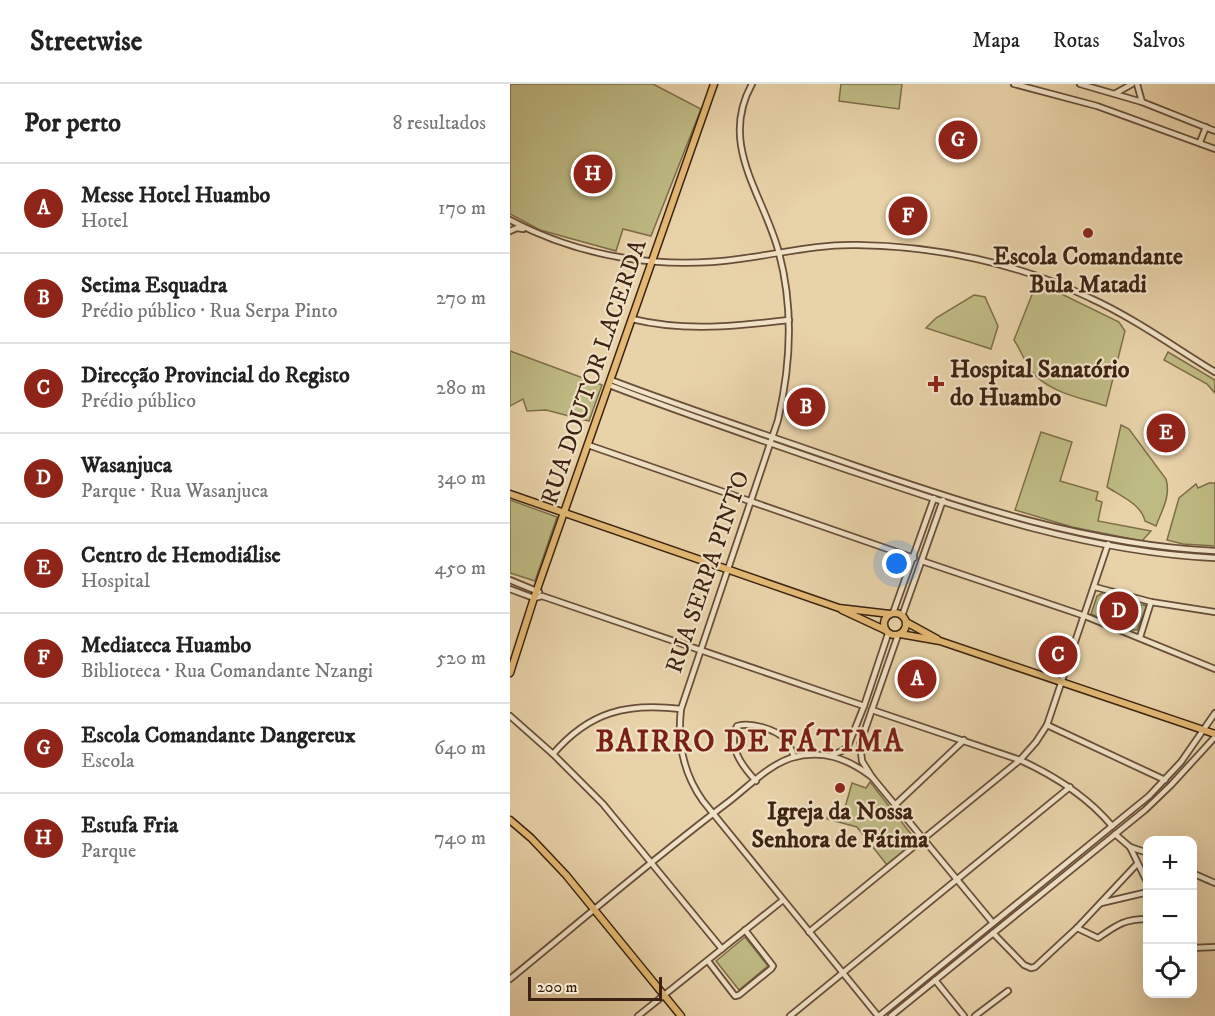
<!DOCTYPE html>
<html lang="pt">
<meta charset="utf-8">
<style>
:root{--surface:#fff;--page:#f2f2f2;--text:#222;--muted:#767676;--line:#e0e0e0;--accent:#8f2418}
body{margin:0;font-family:"IM FELL DW Pica",serif;background:var(--page);color:var(--text)}
.controls{position:absolute;right:18px;bottom:18px;display:grid;overflow:hidden;border-radius:12px;box-shadow:0 6px 24px #0002}
.controls button{width:54px;height:54px;display:grid;place-items:center;padding:0;border:0;border-bottom:2px solid var(--line);background:var(--surface);color:var(--text);font:30px sans-serif}
.scale{position:absolute;left:18px;bottom:15px;width:134px;box-sizing:border-box;padding-left:6px;border:3px solid #3c2212;border-top:0;font-size:16px;line-height:21px;white-space:nowrap;color:#3c2212;-webkit-text-stroke:4px #f0e2c6;paint-order:stroke}
.you{position:absolute;left:387px;top:480px;width:21px;height:21px;margin:-15px;border:4px solid #fff;border-radius:50%;background:#1a73e8;box-shadow:0 0 0 9px #1a73e833}
.badge{display:grid;place-items:center;width:39px;height:39px;border-radius:50%;background:var(--accent);color:#fff;font-size:20px;font-weight:700}
.pin{position:absolute;translate:-50% -50%;border:3px solid #fff;box-shadow:0 2px 6px #0006}
.list{margin:0;padding:0;list-style:none}
h2{display:flex;justify-content:space-between;align-items:center;height:78px;margin:0;padding:0 24px;font-size:26px}
h2 small{font-size:20px;font-weight:400;color:var(--muted)}
.list li{display:grid;grid-template-columns:39px 1fr auto;gap:18px;align-items:center;box-sizing:border-box;height:90px;padding:0 24px;border-top:2px solid var(--line)}
.list b{display:block;font-size:22px;white-space:nowrap}
.list p{margin:0;font-size:20px;white-space:nowrap;color:var(--muted)}
.list em{font-size:20px;font-style:normal;color:var(--muted)}
.icon{flex:none;width:33px;height:33px;fill:none;stroke:currentColor;stroke-width:2;stroke-linecap:round;stroke-linejoin:round}
.map{position:relative;flex:none;width:705px;height:932px;overflow:hidden}
header{display:flex;align-items:center;gap:36px;box-sizing:border-box;height:84px;padding:0 30px;background:var(--surface);border-bottom:2px solid var(--line)}
header strong{font-size:28px}
nav{display:flex;gap:33px;margin-inline-start:auto;font-size:21px}
main{display:flex}
aside{flex:1;background:var(--surface)}
.map>svg:first-child{display:block}
.green{fill:#beba83;stroke:#7d6e4a;stroke-width:1.5}
.lines{fill:none;stroke-linecap:round;stroke-linejoin:round}
.minor-casing{stroke:#674e38;stroke-width:8}
.major-casing{stroke:#3c2212;stroke-width:9}
.minor{stroke:#f0e2c6;stroke-width:4.5}
.major{stroke:#e4b974;stroke-width:6}
.poi-dot{fill:#8f2418;stroke:#f0e2c6;stroke-width:2}
.labels{text-anchor:middle;dominant-baseline:central;stroke-width:4.5;stroke-linejoin:round;paint-order:stroke}
.poi-label{font-size:24px;font-weight:bold;fill:#3c2212;stroke:#f0e2c6}
.street-label{font-size:24px;fill:#3c2212;stroke:#f0e2c6}
.district-label{font-size:30px;font-weight:bold;letter-spacing:1.5px;fill:#7a1f14;stroke:#f0e2c6}
</style>
<header>
<strong>Streetwise</strong>
<nav><a>Mapa</a><a>Rotas</a><a>Salvos</a></nav>
</header>
<main>
<aside>
<h2>Por perto<small>8 resultados</small></h2>
<ul class="list">
<li><span class="badge">A</span><div><b>Messe Hotel Huambo</b><p>Hotel</p></div><em>170 m</em></li>
<li><span class="badge">B</span><div><b>Setima Esquadra</b><p>Prédio público · Rua Serpa Pinto</p></div><em>270 m</em></li>
<li><span class="badge">C</span><div><b>Direcção Provincial do Registo</b><p>Prédio público</p></div><em>280 m</em></li>
<li><span class="badge">D</span><div><b>Wasanjuca</b><p>Parque · Rua Wasanjuca</p></div><em>340 m</em></li>
<li><span class="badge">E</span><div><b>Centro de Hemodiálise</b><p>Hospital</p></div><em>450 m</em></li>
<li><span class="badge">F</span><div><b>Mediateca Huambo</b><p>Biblioteca · Rua Comandante Nzangi</p></div><em>520 m</em></li>
<li><span class="badge">G</span><div><b>Escola Comandante Dangereux</b><p>Escola</p></div><em>640 m</em></li>
<li><span class="badge">H</span><div><b>Estufa Fria</b><p>Parque</p></div><em>740 m</em></li>
</ul>
</aside>
<div class="map">
<svg width="705" height="932" viewBox="0 0 705 932">
<rect width="100%" height="100%" fill="#e8d2a8"/>
<filter id="stains"><feTurbulence type="fractalNoise" baseFrequency=".00333" numOctaves="4"/><feColorMatrix values="0 0 0 0 .2 0 0 0 0 .09 0 0 0 0 .02 0 0 0 .5 -.17"/></filter>
<radialGradient id="worn" r=".72"><stop offset=".6" stop-color="#630" stop-opacity="0"/><stop offset="1" stop-color="#630" stop-opacity=".3"/></radialGradient>
<g class="green">
<polygon points="0,0 143,0 191,25 141,152 113,145 106,167 30,146 0,130"/>
<polygon points="331,0 392,0 389,25 329,17"/>
<path d="M 527,198 L 609,238 L 615,247 L 596,322 C 571,314 536,308 520,285 C 514,276 510,265 504,256 Z"/>
<polygon points="464,211 475,213 488,242 481,265 416,244 426,234"/>
<polygon points="0,267 92,301 79,337 36,326 17,327 13,315 0,322"/>
<polygon points="658,268 705,296 705,309 697,300 654,276"/>
<path d="M 611,341 L 619,345 L 656,395 C 661,412 652,426 646,442 L 635,437 C 631,420 611,412 597,403 Z"/>
<polygon points="531,348 562,358 550,397 588,408 586,416 592,418 588,437 641,447 632,457 562,443 505,426"/>
<polygon points="699,399 705,399 705,462 673,460 657,456 669,414 686,400 688,404"/>
<polygon points="0,416 47,433 25,497 0,489"/>
<polygon points="594,508 597,514 625,521 635,521 636,524 627,546 620,546 616,539 592,530 587,533 581,530 587,512"/>
<polygon points="360,698 405,755 405,759 377,781 347,743 317,735 319,726 334,727 342,699 356,704"/>
<polygon points="235,853 258,882 229,906 206,877"/>
</g>
<g class="lines">
<defs>
<g id="minor">
<path d="M 242,0 C 208,61 254,111 269,169 C 284,225 281,280 268,336 L 171,625 C 167,659 173,689 193,717 L 368,932"/>
<polyline points="504,0 587,22 705,65"/>
<polyline points="570,0 632,18 705,47"/>
<polyline points="627,0 632,18"/>
<polyline points="606,9 622,0"/>
<polyline points="690,58 696,43"/>
<path d="M 0,136 C 70,173 151,186 229,175 C 269,170 306,160 347,161 C 426,162 508,179 580,214 C 624,234 664,263 705,288"/>
<polyline points="0,147 7,144 13,145"/>
<path d="M 122,235 C 175,248 227,242 279,236"/>
<path d="M 101,296 C 180,326 260,352 340,380 C 459,421 578,461 705,467"/>
<path d="M 99,301 C 177,331 256,358 335,385 C 456,426 576,468 705,474"/>
<polyline points="78,361 404,474"/>
<polyline points="412,477 575,532 705,585"/>
<polyline points="0,496 29,508"/>
<polyline points="585,503 641,518 705,528"/>
<polyline points="0,505 24,514 32,512 354,622"/>
<polyline points="383,529 424,414"/>
<polyline points="392,532 433,416"/>
<polyline points="388,551 350,660 352,677 362,693 483,839"/>
<polyline points="630,553 641,518"/>
<path d="M 362,626 L 510,676 C 545,692 577,712 602,742"/>
<polyline points="0,632 43,670 93,720 212,865"/>
<polyline points="537,641 655,696"/>
<path d="M 43,670 C 80,627 117,619 171,625"/>
<polyline points="322,671 332,667 338,662 354,622 378,550"/>
<path d="M 246,697 C 232,682 217,662 227,642 C 241,638 265,645 275,655 C 280,660 282,667 284,673"/>
<polyline points="385,721 454,656"/>
<polyline points="605,750 620,763 638,769"/>
<polyline points="620,763 638,800"/>
<polyline points="682,789 705,799"/>
<polyline points="591,819 638,808"/>
<path d="M 567,844 L 588,854 C 607,841 614,835 638,835"/>
<polyline points="299,848 510,676 526,658 537,641 598,460"/>
<polyline points="483,849 514,881 521,884 525,883 567,844 627,780"/>
<polyline points="682,864 705,863"/>
<polyline points="198,877 225,912 229,911 261,885 263,882 235,846"/>
<polyline points="637,891 638,889"/>
<path d="M 0,895 C 72,836 143,775 217,719 C 237,704 257,682 281,674 C 312,665 337,674 362,693"/>
<polyline points="425,896 454,932"/>
<polyline points="128,932 273,816"/>
<polyline points="280,932 560,703"/>
<polyline points="369,932 639,712 671,678 705,629"/>
<polyline points="381,932 635,726 661,701 705,653"/>
<polyline points="465,932 498,907"/>
</g>
<g id="major">
<polyline points="0,410 329,524 380,530"/>
<polyline points="332,526 375,546"/>
<circle cx="385" cy="540" r="11"/>
<polyline points="396,538 427,555"/>
<polyline points="390,550 430,557 705,650"/>
<polyline points="0,589 24,514 204,0"/>
<polyline points="0,736 21,754 56,791 171,932"/>
</g>
</defs>
<use href="#minor" class="minor-casing"/>
<use href="#major" class="major-casing"/>
<use href="#minor" class="minor"/>
<use href="#major" class="major"/>
</g>
<g class="poi-dot">
<circle cx="578" cy="149" r="6"/>
<path d="M423 291h6v6h6v6h-6v6h-6v-6h-6v-6h6z"/>
<circle cx="330" cy="704" r="6"/>
</g>
<g class="labels">
<g class="poi-label">
<text x="578" y="173">Escola Comandante<tspan x="578" dy="28">Bula Matadi</tspan></text>
<text x="440" y="286" text-anchor="start">Hospital Sanatório<tspan x="440" dy="28">do Huambo</tspan></text>
<text x="330" y="728">Igreja da Nossa<tspan x="330" dy="28">Senhora de Fátima</tspan></text>
</g>
<g class="street-label">
<text transform="translate(84 288) rotate(-71)">RUA DOUTOR LACERDA</text>
<text transform="translate(198 488) rotate(-71)">RUA SERPA PINTO</text>
</g>
<g class="district-label">
<text x="240" y="658">BAIRRO DE FÁTIMA</text>
</g>
</g>
<rect width="100%" height="100%" filter="url(#stains)"/>
<rect width="100%" height="100%" fill="url(#worn)"/>
</svg>
<div class="controls">
<button>+</button>
<button>−</button>
<button><svg class="icon" aria-label="locate" viewBox="0 0 24 24"><circle cx="12" cy="12" r="6"/><path d="M12 2v4M12 18v4M2 12h4M18 12h4"/></svg></button>
</div>
<div class="scale">200 m</div>
<div class="you"></div>
<div class="pin badge" style="left:407px;top:595px">A</div>
<div class="pin badge" style="left:296px;top:323px">B</div>
<div class="pin badge" style="left:548px;top:571px">C</div>
<div class="pin badge" style="left:609px;top:527px">D</div>
<div class="pin badge" style="left:656px;top:349px">E</div>
<div class="pin badge" style="left:398px;top:132px">F</div>
<div class="pin badge" style="left:448px;top:56px">G</div>
<div class="pin badge" style="left:83px;top:90px">H</div>
</div>
</main>
